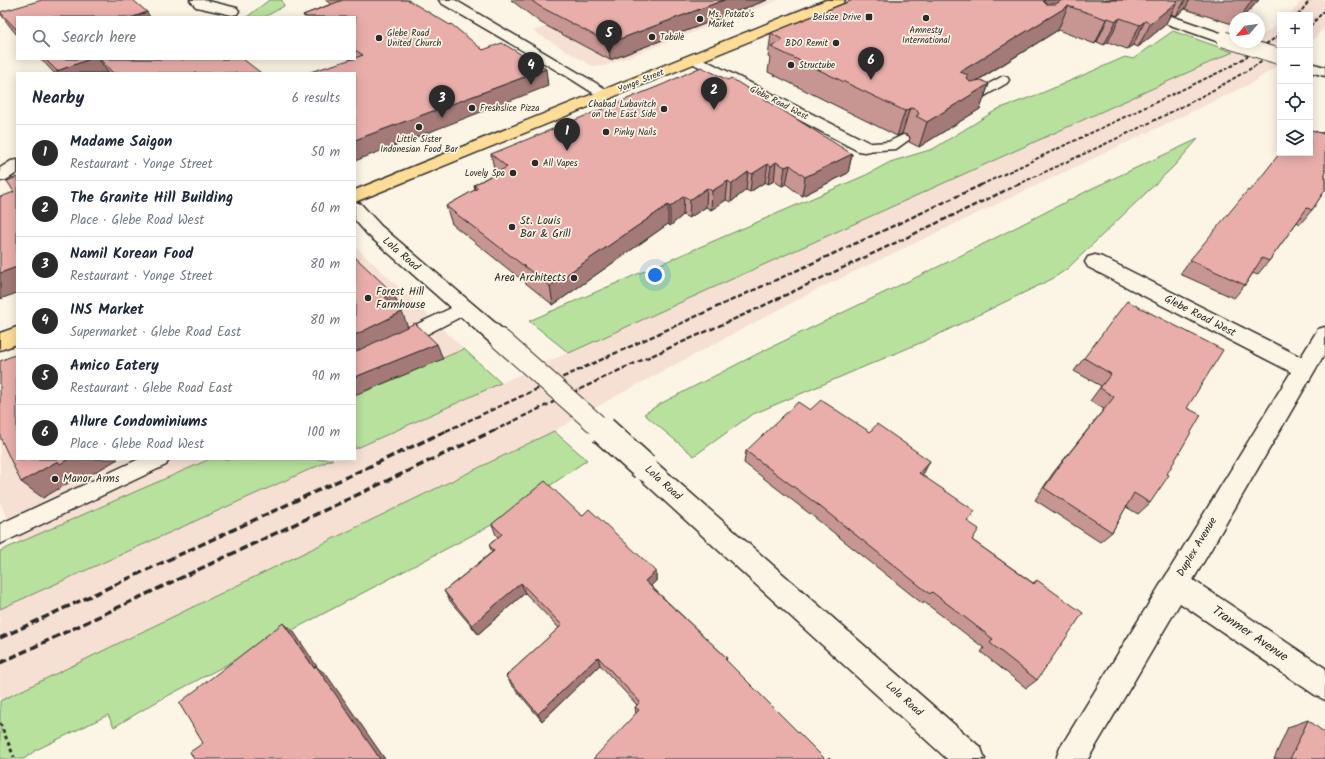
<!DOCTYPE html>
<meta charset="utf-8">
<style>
:root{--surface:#fff;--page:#f6f6f7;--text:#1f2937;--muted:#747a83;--line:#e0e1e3;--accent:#2b2b2b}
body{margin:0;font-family:Kalam,sans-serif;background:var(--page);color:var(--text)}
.controls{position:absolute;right:12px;top:12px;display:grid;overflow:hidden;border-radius:0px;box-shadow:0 2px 10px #0003}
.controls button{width:36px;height:36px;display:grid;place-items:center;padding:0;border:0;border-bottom:1px solid var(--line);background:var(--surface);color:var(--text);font:20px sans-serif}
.compass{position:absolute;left:1229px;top:12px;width:36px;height:36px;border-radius:50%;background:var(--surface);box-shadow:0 2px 10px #0003;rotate:241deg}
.you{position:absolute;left:655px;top:275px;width:14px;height:14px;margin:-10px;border:3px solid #fff;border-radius:50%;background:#1a73e8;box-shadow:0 0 0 6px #1a73e833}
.badge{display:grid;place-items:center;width:26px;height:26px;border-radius:50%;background:var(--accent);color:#fff;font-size:13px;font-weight:700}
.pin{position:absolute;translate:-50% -33px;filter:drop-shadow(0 1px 2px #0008)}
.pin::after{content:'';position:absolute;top:21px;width:14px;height:12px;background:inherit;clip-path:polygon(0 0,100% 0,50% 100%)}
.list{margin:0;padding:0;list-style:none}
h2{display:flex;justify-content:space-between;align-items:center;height:52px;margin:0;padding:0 16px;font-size:17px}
h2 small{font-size:13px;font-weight:400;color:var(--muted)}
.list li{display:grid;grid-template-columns:26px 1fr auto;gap:12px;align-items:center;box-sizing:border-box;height:56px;padding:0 16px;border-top:1px solid var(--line)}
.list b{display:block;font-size:15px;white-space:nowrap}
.list p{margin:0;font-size:13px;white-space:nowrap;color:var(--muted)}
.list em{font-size:13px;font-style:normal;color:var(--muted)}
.icon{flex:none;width:22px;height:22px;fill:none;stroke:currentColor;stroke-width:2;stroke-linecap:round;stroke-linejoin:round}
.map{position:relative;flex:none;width:1325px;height:759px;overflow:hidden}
.search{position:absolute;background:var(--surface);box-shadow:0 2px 10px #0003;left:16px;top:16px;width:340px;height:44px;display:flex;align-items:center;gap:10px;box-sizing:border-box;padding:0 14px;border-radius:0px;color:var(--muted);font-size:15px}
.panel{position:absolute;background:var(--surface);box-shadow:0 2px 10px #0003;left:16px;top:72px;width:340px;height:388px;border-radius:0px}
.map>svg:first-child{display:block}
.built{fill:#f6e0d3}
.green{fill:#b8e19d;stroke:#728664}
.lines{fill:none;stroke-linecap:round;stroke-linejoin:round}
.service-casing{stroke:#2b2b2b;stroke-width:3}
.minor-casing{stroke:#2b2b2b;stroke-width:3}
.primary-casing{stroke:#2b2b2b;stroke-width:3}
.path{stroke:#2b2b2b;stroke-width:3;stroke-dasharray:3.5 3.5;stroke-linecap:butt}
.service{fill:#fcf5e5;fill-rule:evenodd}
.minor{fill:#fcf5e5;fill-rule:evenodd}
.primary{fill:#fedd96;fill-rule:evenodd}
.rail-far2{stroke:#2b2b2b;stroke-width:2;stroke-dasharray:4 2;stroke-linecap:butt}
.rail-far1{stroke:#2b2b2b;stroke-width:2.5;stroke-dasharray:5.5 2.5;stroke-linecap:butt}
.rail{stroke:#2b2b2b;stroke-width:3.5;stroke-dasharray:8 3.5;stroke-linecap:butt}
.minor-bridge-far2-casing{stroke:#2b2b2b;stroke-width:17;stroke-linecap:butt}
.minor-bridge-far1-casing{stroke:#2b2b2b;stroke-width:22;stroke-linecap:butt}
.minor-bridge-casing{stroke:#2b2b2b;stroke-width:30;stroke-linecap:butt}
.minor-bridge-far2{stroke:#fcf5e5;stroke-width:15}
.minor-bridge-far1{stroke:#fcf5e5;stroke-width:20}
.minor-bridge{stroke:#fcf5e5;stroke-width:27}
.wall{fill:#c89692;stroke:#2b2b2b}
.shaded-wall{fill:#a37a77;stroke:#2b2b2b}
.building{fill:#e9aeaa;stroke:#2b2b2b}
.poi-dot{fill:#2b2b2b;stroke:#fcf5e5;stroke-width:1.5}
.labels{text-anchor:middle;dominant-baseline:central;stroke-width:3.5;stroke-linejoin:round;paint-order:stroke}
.far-poi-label{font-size:9px;fill:#2b2b2b;stroke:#fcf5e5;text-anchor:start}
.far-street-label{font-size:9px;fill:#2b2b2b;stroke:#fcf5e5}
.poi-label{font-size:11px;fill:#2b2b2b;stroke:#fcf5e5;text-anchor:start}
.street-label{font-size:11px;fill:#2b2b2b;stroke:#fcf5e5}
.near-street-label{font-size:13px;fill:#2b2b2b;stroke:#fcf5e5}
</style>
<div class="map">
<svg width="1325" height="759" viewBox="0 0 1325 759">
<rect width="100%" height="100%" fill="#fcf5e5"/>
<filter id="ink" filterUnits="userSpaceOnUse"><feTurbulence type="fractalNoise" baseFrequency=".025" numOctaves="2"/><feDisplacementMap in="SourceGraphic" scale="8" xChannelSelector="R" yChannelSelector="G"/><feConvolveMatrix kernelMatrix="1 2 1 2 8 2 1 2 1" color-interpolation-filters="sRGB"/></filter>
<g filter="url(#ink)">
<g class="built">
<polygon points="624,0 779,0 605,66 592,66 533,31"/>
<polygon points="1303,0 1325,0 1325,27 1310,43 1310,15 1289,15"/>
<polygon points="1280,22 1280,64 1250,84 818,289 620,394 554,431 0,701 0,609 333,459 355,459 355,449 1233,52 1252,42 1259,42 1259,38"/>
<polygon points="355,246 464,349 355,396"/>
<polygon points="0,386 17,459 210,459 19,543 0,503"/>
</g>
<g class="green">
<polygon points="269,0 282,0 284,6 265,17 247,17"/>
<polygon points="1173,31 1233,52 569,353 529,321 866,175 890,162 933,149 998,109 1042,93 1125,57 1133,59"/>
<polygon points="1198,139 1174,166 1067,269 1052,279 927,340 751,415 694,456 644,414 660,404 761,352 952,260 1095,187"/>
<polygon points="464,349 501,383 355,449 355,396"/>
<polygon points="554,431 587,460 499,521 158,701 114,727 108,715 36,750 24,759 0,759 0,701"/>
<polygon points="210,459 333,459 0,609 0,551"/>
</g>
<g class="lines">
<defs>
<g id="service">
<polygon points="1003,76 1007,77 1009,80 1007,83 971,104 963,104 961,101 963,98"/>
<polygon points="903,135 908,136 910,139 896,149 864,151 859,150 857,147 859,144 888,142"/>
<polygon points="464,302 470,304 472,308 470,312 406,345 400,347 394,345 391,340 394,335"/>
<polygon points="139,459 169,459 166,465 0,544 0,524"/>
</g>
<g id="minor">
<polygon points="190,0 204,0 237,8 239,11 237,14 232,15 201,8 196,7"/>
<polygon points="439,0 455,0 611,92 614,95 611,98 606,100 601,98 568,77 441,3"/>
<polygon points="1105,0 1125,0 1229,36 1231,39 1229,42 1224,43 1219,42 1107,3"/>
<polygon points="695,55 870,143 872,147 870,151 864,152 858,151 690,62 688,59 690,56"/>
<polygon points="1310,63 1325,67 1325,76 1310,72"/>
<polygon points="17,160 17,173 6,180 0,181 0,168 11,161"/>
<polygon points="355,202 361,204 381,226 507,333 511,339 507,345 500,347 493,345 367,234 355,220"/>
<polygon points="1095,255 1102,257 1301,357 1318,329 1325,327 1325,353 1193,580 1325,668 1325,700 1315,695 1180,603 1088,759 1056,759 1060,748 1291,372 1088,267 1085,262 1088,257"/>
<polygon points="644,457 653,460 981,748 985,759 947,759 635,474 632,467 635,460"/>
</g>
<g id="primary">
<polygon points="826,0 845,0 843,3 355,202 355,190"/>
<polygon points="17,327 17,344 0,350 0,333"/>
</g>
</defs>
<use href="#service" class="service-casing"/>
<use href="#minor" class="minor-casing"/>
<use href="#primary" class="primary-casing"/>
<polyline class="path" points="0,723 14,757"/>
<use href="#service" class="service"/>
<use href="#minor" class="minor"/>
<use href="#primary" class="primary"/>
<g class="rail-far2">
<polyline points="1298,15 1310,0"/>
<polyline points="1310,26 1325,10"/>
<polyline points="981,185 1230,67 1280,35"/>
<path d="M 1017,185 C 1106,143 1198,104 1280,50"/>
</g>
<g class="rail-far1">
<path d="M 446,431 C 625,348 805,268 983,184"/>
<polyline points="493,431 624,368 750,312 1019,184"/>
</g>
<g class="rail">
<polyline points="0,638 448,430"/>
<polyline points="0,663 495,430"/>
</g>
<defs>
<polyline id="minor-bridge-far2" points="1224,39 1280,57"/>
<polyline id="minor-bridge-far1" points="500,339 604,431"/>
<polyline id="minor-bridge" points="603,430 644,467"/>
</defs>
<use href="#minor-bridge-far2" class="minor-bridge-far2-casing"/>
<use href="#minor-bridge-far1" class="minor-bridge-far1-casing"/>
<use href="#minor-bridge" class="minor-bridge-casing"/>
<use href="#minor-bridge-far2" class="minor-bridge-far2"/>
<use href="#minor-bridge-far1" class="minor-bridge-far1"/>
<use href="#minor-bridge" class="minor-bridge"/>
</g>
<g class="wall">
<polygon points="325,0 408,0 483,50 548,86 350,60 349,59 355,59 355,17 304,17 303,15 331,4"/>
<polygon points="511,0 767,0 610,60 541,23"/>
<polygon points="853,0 1259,0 1242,18 1235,18 1235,25 1185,9 1176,16 1171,14 1165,25 1138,47 1133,45 1127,49 1108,42 1104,45 1097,42 1095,44 1058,30 977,81 989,84 980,109 919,147 909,142 910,137 908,135 902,134 897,136 768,72 770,58 768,57 771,33"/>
<polygon points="0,13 17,17 17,35 12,29"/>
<polygon points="41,59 181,59 182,60 261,73 54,73"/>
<polygon points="1325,130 1325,190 1312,210 1300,224 1297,222 1269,261 1257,275 1253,273 1245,285 1234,298 1180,274 1190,260 1250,191 1310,132 1322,133"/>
<polygon points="491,154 852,154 848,173 802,196 786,184 782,186 774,181 768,184 765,182 750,192 746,190 731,202 726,200 711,210 706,207 689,218 683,215 670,226 668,224 553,305 452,224 446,206 475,190 474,185 495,173"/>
<polygon points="1084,358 1187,408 1150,503 1138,514 1126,507 1112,532 1100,542 1035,500 1053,473 1104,409 1090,401 1101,386 1074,371"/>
<polygon points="810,410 924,473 922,474 967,521 972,540 1033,583 1037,580 1037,680 1026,688 981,652 984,648 924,602 923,604 814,517 744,463 746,451"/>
<polygon points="582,516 656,571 656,581 651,586 727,658 726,660 636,714 635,707 637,705 600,665 542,721 511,684 506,676 559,628 525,593 478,634 450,601 444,591 492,552 489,545 498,537 496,535 492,524"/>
<polygon points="1308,720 1325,759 1274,759 1288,727"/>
</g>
<g class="shaded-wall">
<polygon points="724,0 767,0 610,60 609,43"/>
<polygon points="1045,0 1067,0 1034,25 1043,1"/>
<polygon points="1185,0 1190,0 1185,9 1176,16"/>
<polygon points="1252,0 1259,0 1242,18 1240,18"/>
<polygon points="1178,1 1165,25 1138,47 1151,23"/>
<polygon points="1068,6 1058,30 952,96 960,72"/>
<polygon points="147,12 150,17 133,17"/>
<polygon points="1108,18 1097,42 1095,44 1106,19"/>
<polygon points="1120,18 1108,42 1104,45 1116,21"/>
<polygon points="1145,21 1133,45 1127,49 1140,25"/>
<polygon points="90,59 99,59 108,73 58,73 57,71"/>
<polygon points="546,69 548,86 355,161 355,140"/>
<polygon points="989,84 980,109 919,147 927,122"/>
<polygon points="910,108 902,134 897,136 905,111"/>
<polygon points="852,154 848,173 802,196 805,177"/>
<polygon points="776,162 774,181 768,184 771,166"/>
<polygon points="768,164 765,182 750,192 752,174"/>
<polygon points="790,165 786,184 782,186 785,167"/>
<polygon points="748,172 746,190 731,202 732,184"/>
<polygon points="728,181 726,200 711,210 712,191"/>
<polygon points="707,188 706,207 689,218 690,200"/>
<polygon points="684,196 683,215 670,226 670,207"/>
<polygon points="668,205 668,224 553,305 550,286"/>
<polygon points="17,267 17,293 0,299 0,273"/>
<polygon points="393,293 400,308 392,312 385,297"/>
<polygon points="402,312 408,327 355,353 355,335"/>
<polygon points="437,344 443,359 355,395 355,377"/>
<polygon points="69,459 118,459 80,481 77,478 43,498 21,482 58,461"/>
<polygon points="930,461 924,473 913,484 919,473"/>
<polygon points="656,571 656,581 646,591 645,581"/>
<polygon points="521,583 525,593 478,634 472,625"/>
<polygon points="283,623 294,632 318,668 326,674 385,759 380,759 314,668"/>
<polygon points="598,657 600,665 542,721 538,714"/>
</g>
<g class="building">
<polygon points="42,0 133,0 147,12 133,17 17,17 17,30 0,12"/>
<polygon points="343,0 408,0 450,25 451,24 483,50 502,43 546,69 355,140 355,73 307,73 352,59 355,59 355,58 363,55 355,50 355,17 307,17 303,15"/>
<polygon points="531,0 724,0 609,43 539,6"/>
<polygon points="853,0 1045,0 1043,1 1046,4 1056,4 1062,0 1175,0 1178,1 1151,23 1145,21 1140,25 1120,18 1116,21 1108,18 1106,19 1068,6 960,72 968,75 966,78 970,82 981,80 989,84 927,122 916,116 919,114 916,109 910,108 905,111 771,47 783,40 771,33"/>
<polygon points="45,59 90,59 57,71"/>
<polygon points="100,59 181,59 182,60 185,59 243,59 261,73 113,73"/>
<polygon points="701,67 728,80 731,78 852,154 805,177 790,165 785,167 776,162 771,166 768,164 752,174 748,172 732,184 728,181 712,191 707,188 690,200 684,196 670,207 668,205 550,286 446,206 478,188 474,185 507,167 491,154 664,84"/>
<polygon points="1312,130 1323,134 1325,131 1325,190 1312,210 1307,208 1269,261 1262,258 1245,285 1190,260 1248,190 1250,191 1280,153 1310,153 1310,132 1311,132"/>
<polygon points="17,177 17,267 0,273 0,197 14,192 7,181"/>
<polygon points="355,257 393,293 385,297 402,312 355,335"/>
<polygon points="1127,301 1223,350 1187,408 1201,415 1167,474 1169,475 1150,503 1134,493 1112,532 1044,488 1063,461 1114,397 1100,388 1111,374 1084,358"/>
<polygon points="415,323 437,344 355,377 355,352"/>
<polygon points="17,354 17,459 69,459 60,464 58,461 21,482 0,437 0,361"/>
<polygon points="821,400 870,432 877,424 930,461 919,473 975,511 967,521 979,529 972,540 1034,584 1037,580 1083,613 1037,680 990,643 993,639 932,592 930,594 818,505 746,451 798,402 810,410"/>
<polygon points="545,481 582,516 589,509 656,571 645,581 727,658 725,659 825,759 593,759 639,710 635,707 640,702 598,657 538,714 506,676 562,625 521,583 472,625 444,591 494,551 489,545 502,534 492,524"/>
<polygon points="283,623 314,668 316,666 380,759 194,759 190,752 203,743 179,703"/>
<polygon points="1308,720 1325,733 1325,759 1290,759"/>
<polygon points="829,757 831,759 827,759"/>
</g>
</g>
<g class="poi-dot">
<rect x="865" y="13" width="8" height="8" rx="2"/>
<circle cx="926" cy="18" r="4"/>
<circle cx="700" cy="19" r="4"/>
<circle cx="652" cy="37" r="4"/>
<circle cx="379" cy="38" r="4"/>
<circle cx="836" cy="43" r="4"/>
<circle cx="791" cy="65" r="4"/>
<circle cx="472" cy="108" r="4"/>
<circle cx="664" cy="109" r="4"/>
<circle cx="419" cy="127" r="4"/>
<circle cx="606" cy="132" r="4"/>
<circle cx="535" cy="163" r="4"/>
<circle cx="513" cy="173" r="4"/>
<circle cx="512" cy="227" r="4"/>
<circle cx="574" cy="278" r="4"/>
<circle cx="368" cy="298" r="4"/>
<circle cx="55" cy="479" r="4"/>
</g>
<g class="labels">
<g class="far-poi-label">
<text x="708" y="14">Ms. Potato's<tspan x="708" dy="10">Market</tspan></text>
<text x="861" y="17" text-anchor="end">Belsize Drive</text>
<text x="926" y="30" text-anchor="middle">Amnesty<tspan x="926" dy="10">International</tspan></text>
<text x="387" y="33">Glebe Road<tspan x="387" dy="10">United Church</tspan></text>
<text x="660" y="37">Tabülè</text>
<text x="828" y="43" text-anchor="end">BDO Remit</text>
<text x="799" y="65">Structube</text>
<text x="656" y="104" text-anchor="end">Chabad Lubavitch<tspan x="656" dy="10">on the East Side</tspan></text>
<text x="480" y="108">Freshslice Pizza</text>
<text x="614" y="132">Pinky Nails</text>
<text x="419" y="139" text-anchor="middle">Little Sister<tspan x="419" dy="10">Indonesian Food Bar</tspan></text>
<text x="543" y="163">All Vapes</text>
<text x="505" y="173" text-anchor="end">Lovely Spa</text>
</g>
<g class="far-street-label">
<text transform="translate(641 81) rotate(-22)">Yonge Street</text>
<text transform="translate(779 103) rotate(27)">Glebe Road West</text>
</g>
<g class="poi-label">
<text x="520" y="221">St. Louis<tspan x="520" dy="13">Bar &amp; Grill</tspan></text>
<text x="566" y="278" text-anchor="end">Area Architects</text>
<text x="376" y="292">Forest Hill<tspan x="376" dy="13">Farmhouse</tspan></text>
<text x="63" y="479">Manor Arms</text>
</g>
<g class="street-label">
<text transform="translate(401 254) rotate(41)">Lola Road</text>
<text transform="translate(1200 316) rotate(27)">Glebe Road West</text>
<text transform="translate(663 483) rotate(42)">Lola Road</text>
<text transform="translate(1197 547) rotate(-59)">Duplex Avenue</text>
<text transform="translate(904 699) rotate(42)">Lola Road</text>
</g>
<g class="near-street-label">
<text transform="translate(1250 634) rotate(34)">Tranmer Avenue</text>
</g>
</g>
</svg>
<div class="controls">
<button>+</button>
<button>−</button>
<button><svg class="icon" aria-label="locate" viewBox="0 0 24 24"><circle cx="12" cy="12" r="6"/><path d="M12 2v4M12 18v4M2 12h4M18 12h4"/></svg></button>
<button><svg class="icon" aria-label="layers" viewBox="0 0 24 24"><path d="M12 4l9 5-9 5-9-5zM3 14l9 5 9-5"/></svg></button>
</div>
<svg class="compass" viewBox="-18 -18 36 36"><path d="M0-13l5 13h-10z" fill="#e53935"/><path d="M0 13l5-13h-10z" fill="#747a83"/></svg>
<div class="you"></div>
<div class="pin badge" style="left:567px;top:151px">1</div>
<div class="pin badge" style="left:714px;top:110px">2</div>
<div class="pin badge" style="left:442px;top:118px">3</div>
<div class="pin badge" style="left:531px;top:85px">4</div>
<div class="pin badge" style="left:609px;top:53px">5</div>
<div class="pin badge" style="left:871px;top:80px">6</div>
<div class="search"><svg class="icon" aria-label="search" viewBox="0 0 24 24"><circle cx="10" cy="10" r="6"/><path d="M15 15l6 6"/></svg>Search here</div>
<section class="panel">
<h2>Nearby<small>6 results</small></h2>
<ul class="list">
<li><span class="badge">1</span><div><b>Madame Saigon</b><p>Restaurant · Yonge Street</p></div><em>50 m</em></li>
<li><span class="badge">2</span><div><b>The Granite Hill Building</b><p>Place · Glebe Road West</p></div><em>60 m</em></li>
<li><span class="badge">3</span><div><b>Namil Korean Food</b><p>Restaurant · Yonge Street</p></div><em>80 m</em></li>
<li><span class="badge">4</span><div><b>INS Market</b><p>Supermarket · Glebe Road East</p></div><em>80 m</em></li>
<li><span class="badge">5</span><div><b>Amico Eatery</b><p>Restaurant · Glebe Road East</p></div><em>90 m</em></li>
<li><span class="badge">6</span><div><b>Allure Condominiums</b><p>Place · Glebe Road West</p></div><em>100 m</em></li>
</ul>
</section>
</div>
